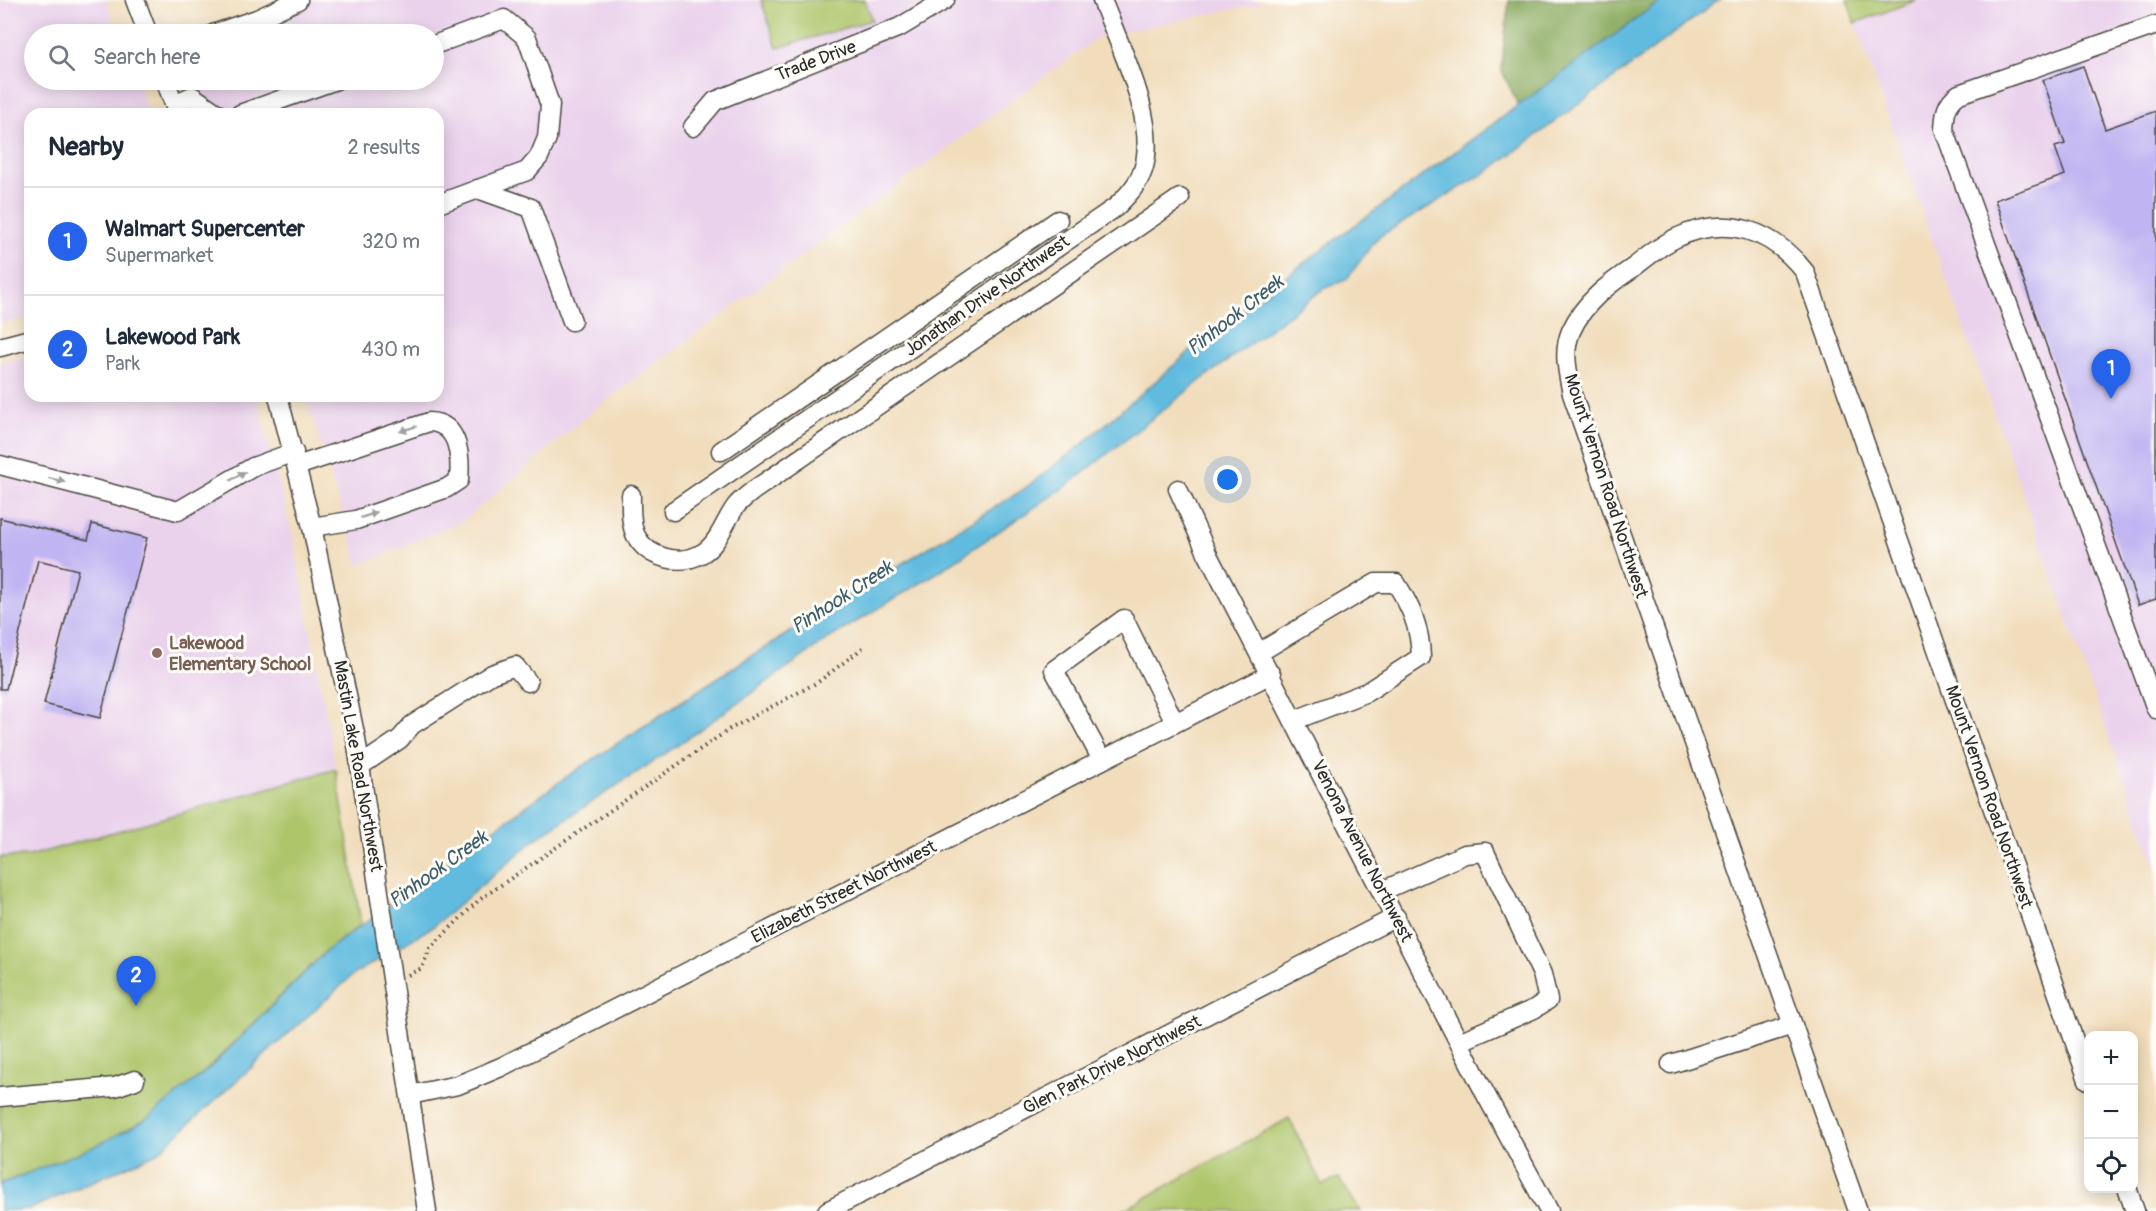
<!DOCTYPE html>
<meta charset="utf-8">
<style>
:root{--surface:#fff;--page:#f2f2f3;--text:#1f2937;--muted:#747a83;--line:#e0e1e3;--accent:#2563eb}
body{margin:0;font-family:Pangolin,sans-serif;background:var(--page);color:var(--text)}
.controls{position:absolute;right:18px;bottom:18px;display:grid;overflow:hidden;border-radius:12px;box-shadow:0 3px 15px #0003}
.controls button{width:54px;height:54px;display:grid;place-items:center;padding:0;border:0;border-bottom:2px solid var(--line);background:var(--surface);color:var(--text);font:30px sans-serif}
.you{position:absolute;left:1228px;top:480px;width:21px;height:21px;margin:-15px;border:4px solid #fff;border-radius:50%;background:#1a73e8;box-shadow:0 0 0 9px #1a73e833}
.badge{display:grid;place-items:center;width:39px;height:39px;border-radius:50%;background:var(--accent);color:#fff;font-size:20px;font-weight:700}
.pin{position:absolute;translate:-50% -50px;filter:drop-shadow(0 2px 3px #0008)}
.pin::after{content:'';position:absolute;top:32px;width:21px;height:18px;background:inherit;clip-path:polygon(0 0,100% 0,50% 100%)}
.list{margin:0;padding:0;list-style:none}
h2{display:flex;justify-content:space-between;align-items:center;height:78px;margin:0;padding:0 24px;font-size:26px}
h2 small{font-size:20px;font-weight:400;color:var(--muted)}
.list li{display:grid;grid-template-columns:39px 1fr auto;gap:18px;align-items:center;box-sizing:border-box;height:108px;padding:0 24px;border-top:2px solid var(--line)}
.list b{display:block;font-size:22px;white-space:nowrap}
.list p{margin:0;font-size:20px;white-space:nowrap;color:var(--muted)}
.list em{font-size:20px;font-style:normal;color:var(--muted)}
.icon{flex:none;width:33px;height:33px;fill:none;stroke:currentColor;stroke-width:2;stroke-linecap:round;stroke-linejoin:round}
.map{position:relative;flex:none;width:2156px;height:1211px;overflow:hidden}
.search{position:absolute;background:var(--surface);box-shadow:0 3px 15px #0003;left:24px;top:24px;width:420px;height:66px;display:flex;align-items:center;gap:15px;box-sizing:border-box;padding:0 21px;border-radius:33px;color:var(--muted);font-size:22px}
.panel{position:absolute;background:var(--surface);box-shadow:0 3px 15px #0003;left:24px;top:108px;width:420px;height:294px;border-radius:18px}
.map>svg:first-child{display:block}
.built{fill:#ead1ec}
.green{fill:#aec56a;stroke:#6c784a;stroke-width:1.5}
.forest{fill:#8aaa5e;stroke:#5a6a44;stroke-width:1.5}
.water{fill:#61bbdf;stroke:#467385;stroke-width:1.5}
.building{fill:#c0b4f2}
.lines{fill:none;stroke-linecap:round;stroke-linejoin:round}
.minor-casing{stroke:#494641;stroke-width:21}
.path{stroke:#494641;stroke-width:4;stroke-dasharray:1.5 4.5;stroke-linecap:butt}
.minor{stroke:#fff;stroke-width:18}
.oneway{fill:#a0a0a0}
.education-dot{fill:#8d6e63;stroke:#fdfcf7;stroke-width:2}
.labels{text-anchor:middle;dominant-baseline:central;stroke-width:6;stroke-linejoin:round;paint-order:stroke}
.street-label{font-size:18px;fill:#2b2b2b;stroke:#fdfcf7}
.education-label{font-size:18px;font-weight:bold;fill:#785e54;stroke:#fdfcf7;text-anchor:start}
.water-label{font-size:20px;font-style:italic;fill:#3e5d6a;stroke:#fdfcf7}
</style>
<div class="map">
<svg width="2156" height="1211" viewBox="0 0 2156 1211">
<rect width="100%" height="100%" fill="#fdfcf7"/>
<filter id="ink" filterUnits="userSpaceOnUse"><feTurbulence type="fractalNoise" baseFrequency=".0167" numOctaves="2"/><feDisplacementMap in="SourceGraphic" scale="12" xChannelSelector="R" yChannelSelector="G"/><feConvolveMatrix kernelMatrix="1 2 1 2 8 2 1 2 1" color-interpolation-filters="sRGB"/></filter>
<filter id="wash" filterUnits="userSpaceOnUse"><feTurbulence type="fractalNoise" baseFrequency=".008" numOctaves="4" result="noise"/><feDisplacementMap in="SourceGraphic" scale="24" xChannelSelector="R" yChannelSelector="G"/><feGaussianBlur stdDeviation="1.35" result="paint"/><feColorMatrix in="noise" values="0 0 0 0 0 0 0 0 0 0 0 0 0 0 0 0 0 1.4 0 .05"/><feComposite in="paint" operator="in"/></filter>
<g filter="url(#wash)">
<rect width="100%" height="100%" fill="#f1ddbc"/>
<g class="built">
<polygon points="0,0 106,0 119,34 34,34 34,80 136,80 149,114 30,114 30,317 0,324"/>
<polygon points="298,0 761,0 778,48 871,20 865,0 1258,0 1259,4 1098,37 597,407 463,521 359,565 306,396 438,396 438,114 199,114 186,80 434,80 434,34 211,34"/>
<polygon points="1917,0 2156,0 2156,868 1855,23"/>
<polygon points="30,355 30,396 256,396 293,538 336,769 29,856 0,857 0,363"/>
</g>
<g class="green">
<polygon points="761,0 865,0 872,20 777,48"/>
<polygon points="1847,0 1917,0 1855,23"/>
<path d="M 336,769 L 361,924 C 283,982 226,1063 146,1120 C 106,1147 45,1166 0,1184 L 0,857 L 29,856 Z"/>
<polygon points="1289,1118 1322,1185 1339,1178 1360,1211 1122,1211"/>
</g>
<polygon class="forest" points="1509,0 1662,0 1519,106 1501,69"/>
<polygon class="water" points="1662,0 1719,0 1490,170 1377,238 1346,280 1325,288 1200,381 1068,485 932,576 828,639 671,750 537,838 434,926 353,975 157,1153 30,1209 0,1211 0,1184 91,1148 144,1121 211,1067 326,951 569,775 751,656 1021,491 1085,442 1188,353 1313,256"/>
<g id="blocks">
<g class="building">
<polygon points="2083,66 2105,129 2156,111 2156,599 2138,605 1995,200 2065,175 2055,147 2065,144 2043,80"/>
<polygon points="0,518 88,540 92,524 147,538 100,718 44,704 78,570 38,560 6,689 0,689"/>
</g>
</g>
</g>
<g filter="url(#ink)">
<use href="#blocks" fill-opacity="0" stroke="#494641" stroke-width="1.5"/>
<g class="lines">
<defs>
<g id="minor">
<polyline points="135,0 148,34"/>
<path d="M 2156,25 L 1959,94 C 1946,103 1945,113 1944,129 L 2156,709"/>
<polyline points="213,34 257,19 298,0"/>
<polyline points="434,45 504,19 527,38 550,105 547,138 539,157 527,171 438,204"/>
<polyline points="165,80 178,114"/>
<polyline points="174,104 192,96 218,114"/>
<polyline points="240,114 336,80"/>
<polyline points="693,127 715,101 900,27 945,0"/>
<polyline points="478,189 531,208 572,321"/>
<polyline points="0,347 30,339"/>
<polyline points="278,396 312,527 356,739 427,1211"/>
<polyline points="721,451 1058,220"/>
<polyline points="0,465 178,511 253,467 294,452"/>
<path d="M 297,466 L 429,422 C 459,423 461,456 459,480 L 447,488 L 356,520 L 312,527"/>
<polyline points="1178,489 1207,553 1486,1095 1549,1211"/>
<path d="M 631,495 C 631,508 630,524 636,536 C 648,558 679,566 701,554 C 719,544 724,522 736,506 C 741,500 748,495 754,490 L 1180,198"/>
<path d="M 673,511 L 1116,207 C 1127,196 1138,185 1143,170 C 1159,122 1119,45 1102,0"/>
<path d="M 1260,652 L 1376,583 L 1396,583 C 1411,607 1420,627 1421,657 L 1367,692 L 1295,720"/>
<polyline points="1102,760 1054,670 1124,619 1175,723"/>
<polyline points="360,766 400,739 412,725 492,674 515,666 528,682"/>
<polyline points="1382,891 1465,854 1485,852 1542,974 1548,1000 1534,1009 1459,1042"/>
<polyline points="1671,1064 1793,1025"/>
<polyline points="410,1095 458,1085 501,1067 1271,674"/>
<polyline points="0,1097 115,1087 135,1080"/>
<polyline points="2127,1188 2135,1211"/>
<polyline points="827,1211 1396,917"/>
<path d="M 1858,1211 L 1572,394 C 1568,373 1562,352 1571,331 C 1584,302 1609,284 1634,267 C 1647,257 1661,245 1676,238 C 1727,214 1772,230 1805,272 L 2088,1080"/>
</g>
</defs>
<use href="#minor" class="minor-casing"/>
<polyline class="path" points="408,975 422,968 430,948 479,900 730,729 818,682 864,647"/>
<use href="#minor" class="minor"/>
</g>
<defs><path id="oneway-solid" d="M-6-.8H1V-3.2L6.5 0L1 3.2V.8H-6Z" transform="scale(1.5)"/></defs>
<g class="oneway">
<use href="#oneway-solid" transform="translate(408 429) rotate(162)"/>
<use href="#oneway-solid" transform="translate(238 476) rotate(-30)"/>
<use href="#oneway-solid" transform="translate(57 480) rotate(14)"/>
<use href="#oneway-solid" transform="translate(369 515) rotate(-19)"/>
</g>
</g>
<circle class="education-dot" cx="157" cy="653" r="6"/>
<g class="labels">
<g class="street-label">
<text transform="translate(816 61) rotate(-21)">Trade Drive</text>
<text transform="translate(987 296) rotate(-35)">Jonathan Drive Northwest</text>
<text transform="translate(1606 486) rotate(72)">Mount Vernon Road Northwest</text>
<text transform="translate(358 766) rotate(80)">Mastin Lake Road Northwest</text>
<text transform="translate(1989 797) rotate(71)">Mount Vernon Road Northwest</text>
<text transform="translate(1362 851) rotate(63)">Venona Avenue Northwest</text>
<text transform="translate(844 892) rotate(-27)">Elizabeth Street Northwest</text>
<text transform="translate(1112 1065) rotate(-27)">Glen Park Drive Northwest</text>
</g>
<g class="education-label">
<text x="169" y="643">Lakewood<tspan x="169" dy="21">Elementary School</tspan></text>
</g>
<g class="water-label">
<text transform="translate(1235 315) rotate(-38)">Pinhook Creek</text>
<text transform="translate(842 597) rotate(-33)">Pinhook Creek</text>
<text transform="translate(438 869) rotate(-36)">Pinhook Creek</text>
</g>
</g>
</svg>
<div class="controls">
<button>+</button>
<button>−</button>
<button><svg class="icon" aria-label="locate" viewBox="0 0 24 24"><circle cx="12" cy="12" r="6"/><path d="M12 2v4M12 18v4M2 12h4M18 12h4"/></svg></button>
</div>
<div class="you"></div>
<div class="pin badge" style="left:2111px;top:399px">1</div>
<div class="pin badge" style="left:136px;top:1006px">2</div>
<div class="search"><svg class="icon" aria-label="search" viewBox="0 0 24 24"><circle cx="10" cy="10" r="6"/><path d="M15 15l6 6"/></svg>Search here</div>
<section class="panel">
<h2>Nearby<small>2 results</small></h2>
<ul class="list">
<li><span class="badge">1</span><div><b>Walmart Supercenter</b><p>Supermarket</p></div><em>320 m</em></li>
<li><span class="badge">2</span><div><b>Lakewood Park</b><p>Park</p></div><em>430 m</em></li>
</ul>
</section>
</div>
